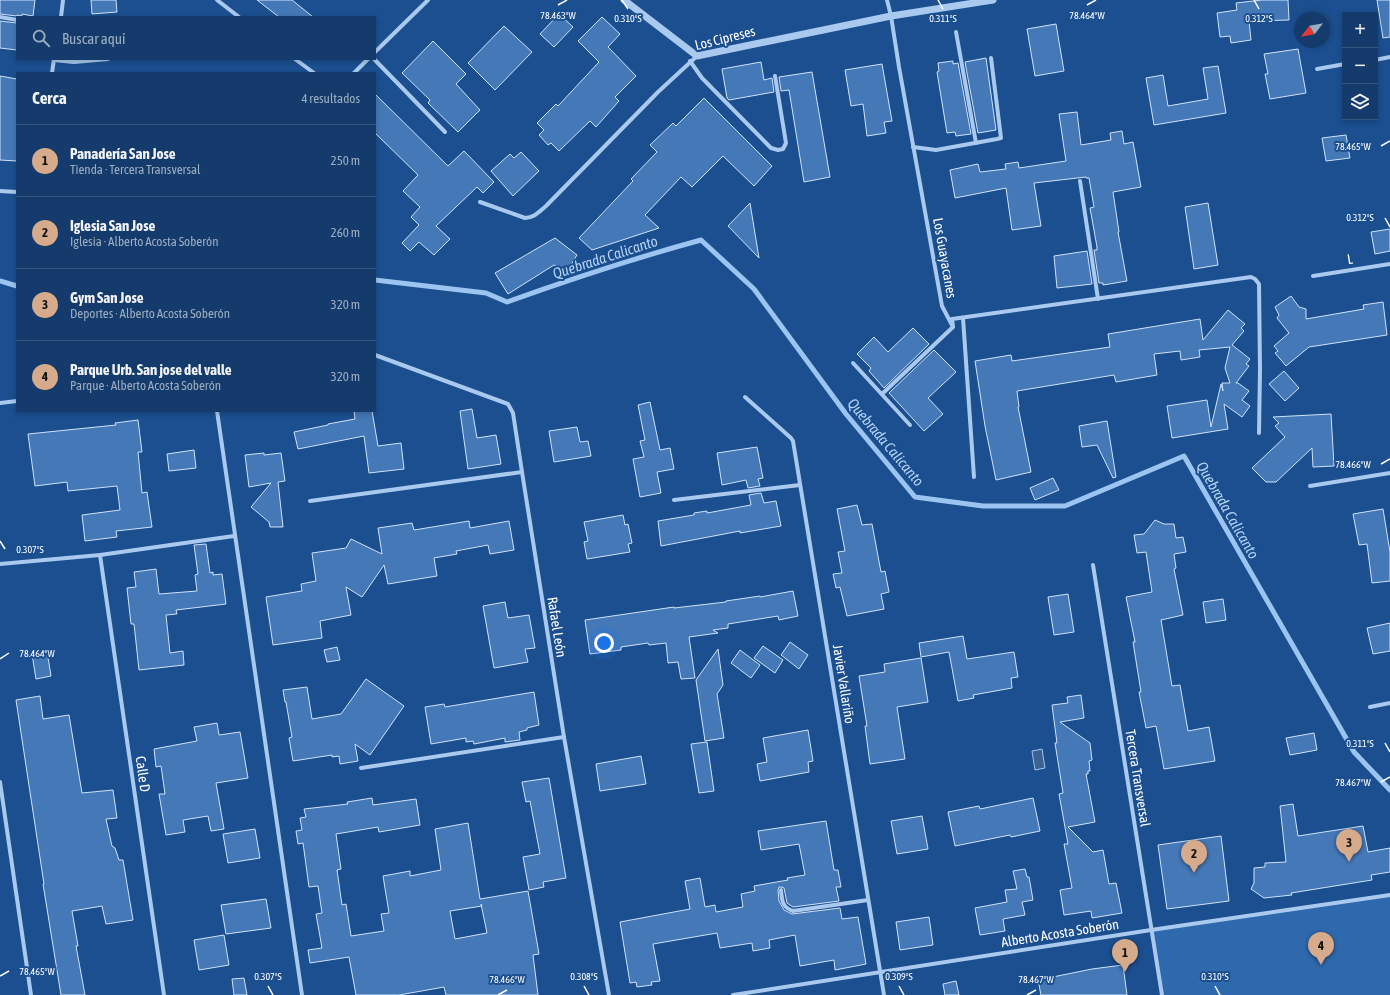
<!DOCTYPE html>
<html lang="es">
<meta charset="utf-8">
<style>
:root{--surface:#143b6b;--page:#1d4271;--text:#f1f3f6;--muted:#9dadc1;--line:#33557e;--accent:#d6ab8b}
body{margin:0;font-family:"Asap Condensed",sans-serif;background:var(--page);color:var(--text)}
.controls{position:absolute;right:12px;top:12px;display:grid;overflow:hidden;border-radius:0px;box-shadow:0 2px 6px #0003}
.controls button{width:36px;height:36px;display:grid;place-items:center;padding:0;border:0;border-bottom:1px solid var(--line);background:var(--surface);color:var(--text);font:20px sans-serif}
.compass{position:absolute;left:1294px;top:12px;width:36px;height:36px;border-radius:50%;background:var(--surface);box-shadow:0 2px 6px #0003;rotate:239deg}
.you{position:absolute;left:604px;top:643px;width:14px;height:14px;margin:-10px;border:3px solid #fff;border-radius:50%;background:#1a73e8;box-shadow:0 0 0 6px #1a73e833}
.badge{display:grid;place-items:center;width:26px;height:26px;border-radius:50%;background:var(--accent);color:#111;font-size:13px;font-weight:700}
.pin{position:absolute;translate:-50% -33px;filter:drop-shadow(0 1px 2px #0008)}
.pin::after{content:'';position:absolute;top:21px;width:14px;height:12px;background:inherit;clip-path:polygon(0 0,100% 0,50% 100%)}
.list{margin:0;padding:0;list-style:none}
h2{display:flex;justify-content:space-between;align-items:center;height:52px;margin:0;padding:0 16px;font-size:17px}
h2 small{font-size:13px;font-weight:400;color:var(--muted)}
.list li{display:grid;grid-template-columns:26px 1fr auto;gap:12px;align-items:center;box-sizing:border-box;height:72px;padding:0 16px;border-top:1px solid var(--line)}
.list b{display:block;font-size:15px;white-space:nowrap}
.list p{margin:0;font-size:13px;white-space:nowrap;color:var(--muted)}
.list em{font-size:13px;font-style:normal;color:var(--muted)}
.icon{flex:none;width:22px;height:22px;fill:none;stroke:currentColor;stroke-width:2;stroke-linecap:round;stroke-linejoin:round}
.map{position:relative;flex:none;width:1390px;height:995px;overflow:hidden}
.search{position:absolute;background:var(--surface);box-shadow:0 2px 6px #0003;left:16px;top:16px;width:360px;height:44px;display:flex;align-items:center;gap:10px;box-sizing:border-box;padding:0 14px;border-radius:0px;color:var(--muted);font-size:15px}
.panel{position:absolute;background:var(--surface);box-shadow:0 2px 6px #0003;left:16px;top:72px;width:360px;height:340px;border-radius:0px}
.map>svg:first-child{display:block}
.green{fill:#2e69ad}
.water{fill:#3c6290;stroke:#9cc4f0}
.lines{fill:none;stroke-linecap:round;stroke-linejoin:round}
.stream{stroke:#9cc4f0;stroke-width:5}
.building{fill:#4478b7;stroke:#cfe3fa;fill-rule:evenodd}
.minor{stroke:#a9c9ee;stroke-width:4}
.tertiary{stroke:#a9c9ee;stroke-width:7}
.ticks{fill:none;stroke:#fff;stroke-width:1.5}
.labels{text-anchor:middle;dominant-baseline:central;stroke-width:4;stroke-linejoin:round;paint-order:stroke}
.street-label{font-size:14px;fill:#fff;stroke:#1b4f8f}
.water-label{font-size:15px;font-style:italic;fill:#b5d3f5;stroke:#1b4f8f}
.ticks-label{font-size:10px;text-anchor:middle;fill:#fff;stroke:#1b4f8f;stroke-width:4;stroke-linejoin:round;paint-order:stroke}
</style>
<div class="map">
<svg width="1390" height="995" viewBox="0 0 1390 995">
<rect width="100%" height="100%" fill="#1b4f8f"/>
<polygon class="green" points="1390,895 1390,995 1162,995 1151,930"/>
<polygon class="water" points="1042,749 1045,768 1035,770 1032,751"/>
<g class="lines">
<g class="stream">
<path d="M 375,280 L 486,293 L 507,302 C 571,279 635,258 701,240 L 754,289 L 846,414 L 915,497 L 983,506 L 1065,506 L 1184,456 L 1354,752 L 1390,790"/>
<polyline points="0,281 17,286"/>
</g>
</g>
<g class="building">
<polygon points="0,0 35,0 33,16 22,14 22,16 17,15 17,16 0,14"/>
<polygon points="91,0 116,0 117,12 92,14"/>
<polygon points="257,0 292,0 313,17 279,17"/>
<polygon points="1262,0 1288,0 1289,20 1249,21 1251,40 1231,43 1230,36 1220,37 1217,13 1237,10 1236,3"/>
<polygon points="1377,0 1390,0 1390,37 1383,38"/>
<polygon points="559,14 573,27 554,47 540,34"/>
<polygon points="602,17 620,34 608,47 636,76 615,97 619,101 596,127 590,121 559,151 551,143 548,145 539,135 544,130 537,123 556,104 558,106 599,62 578,41"/>
<polygon points="0,21 17,23 17,50 0,48"/>
<polygon points="1056,24 1064,71 1035,76 1027,29"/>
<polygon points="504,26 532,52 495,90 468,63"/>
<polygon points="433,41 466,74 456,84 480,110 458,132 428,103 430,100 402,73"/>
<polygon points="1298,49 1306,93 1270,99 1265,74 1268,74 1264,54"/>
<polygon points="986,58 996,130 978,133 965,62"/>
<polygon points="953,61 953,64 958,63 971,134 956,136 955,132 947,133 937,72 939,71 938,63"/>
<polygon points="761,62 764,80 772,78 774,92 729,100 727,98 722,69"/>
<polygon points="882,64 892,121 884,122 886,133 867,136 863,104 851,106 845,70"/>
<polygon points="1218,66 1226,113 1154,125 1146,78 1163,75 1168,106 1208,99 1203,68"/>
<polygon points="812,72 830,177 804,182 789,90 781,91 779,77"/>
<polygon points="0,76 17,79 17,161 0,160"/>
<polygon points="375,94 448,166 464,151 494,182 483,193 477,187 436,226 450,239 434,255 419,242 410,251 402,243 419,225 411,217 420,207 403,191 418,175 375,133"/>
<polygon points="704,98 772,166 754,186 723,156 692,187 681,177 645,215 659,228 592,250 579,238 633,181 631,179 657,152 650,145 673,123 676,126"/>
<polygon points="1077,112 1081,145 1111,140 1110,133 1122,131 1124,144 1133,142 1141,187 1113,192 1119,232 1118,232 1127,281 1103,285 1103,283 1099,283 1094,250 1097,250 1097,247 1090,208 1094,207 1089,178 1086,178 1086,177 1034,183 1041,226 1012,230 1006,188 955,198 950,170 978,164 980,172 1006,169 1005,164 1018,162 1019,168 1066,161 1059,114"/>
<polygon points="1346,135 1350,158 1326,161 1322,138"/>
<polygon points="521,152 539,171 513,196 491,171 510,154 514,158"/>
<polygon points="750,203 759,258 728,226"/>
<polygon points="1208,203 1218,265 1194,269 1185,207"/>
<polygon points="1390,229 1390,251 1375,254 1371,232"/>
<polygon points="555,238 577,255 568,270 554,265 508,294 495,273"/>
<polygon points="1087,251 1092,284 1057,288 1054,256"/>
<polygon points="1291,296 1299,307 1306,309 1306,319 1364,309 1363,305 1383,302 1387,335 1309,347 1286,366 1275,353 1278,351 1274,346 1289,333 1277,318 1279,315 1275,307"/>
<polygon points="1228,310 1245,324 1241,328 1244,331 1232,345 1250,359 1246,364 1249,366 1236,383 1238,383 1249,391 1242,400 1250,406 1242,417 1224,404 1228,429 1172,438 1167,406 1207,400 1211,427 1221,384 1223,391 1222,383 1230,383 1225,368 1230,347 1199,350 1200,357 1181,360 1180,351 1154,354 1157,375 1116,382 1114,375 1017,391 1019,407 1018,407 1031,472 996,480 985,426 975,361 1011,355 1012,361 1110,347 1108,334 1200,319 1203,340"/>
<polygon points="913,328 929,344 884,388 869,371 871,368 857,354 874,337 888,352"/>
<polygon points="934,350 956,372 928,398 943,414 924,431 889,393"/>
<polygon points="1284,371 1299,388 1285,401 1269,384"/>
<polygon points="650,402 660,450 670,448 674,469 657,472 661,493 640,497 633,459 644,457 640,441 645,440 638,405"/>
<polygon points="472,409 477,438 496,435 501,464 468,469 460,411"/>
<polygon points="354,411 372,411 378,446 401,443 404,469 369,473 364,436 298,449 294,432 328,425 328,424 355,419"/>
<polygon points="1331,414 1334,466 1313,467 1312,448 1276,482 1266,482 1252,468 1285,437 1275,426 1279,423 1273,417"/>
<polygon points="138,420 142,452 138,452 142,493 147,492 152,527 116,531 117,537 85,541 82,515 120,510 117,486 68,491 67,482 35,486 28,434 116,425 115,423"/>
<polygon points="1107,421 1116,477 1113,478 1097,445 1082,447 1079,426"/>
<polygon points="577,427 580,442 588,441 591,456 554,462 549,431"/>
<polygon points="757,447 763,478 758,479 760,486 748,488 746,480 722,485 717,453"/>
<polygon points="194,450 196,468 169,471 167,454"/>
<polygon points="264,453 264,455 281,453 285,481 278,482 283,527 270,527 269,522 251,507 271,483 249,487 245,455"/>
<polygon points="1053,478 1059,490 1035,500 1030,488"/>
<polygon points="761,493 764,503 776,501 781,526 740,533 740,531 661,546 658,521 694,515 694,513 707,511 707,513 751,505 749,495"/>
<polygon points="857,505 862,525 872,524 881,572 885,571 889,592 881,594 884,609 847,616 840,587 836,588 833,574 842,573 838,552 845,551 837,509"/>
<polygon points="1383,509 1390,552 1390,581 1372,583 1367,544 1359,545 1353,514"/>
<polygon points="623,515 625,525 628,524 632,543 628,544 630,552 587,559 584,542 588,541 584,522"/>
<polygon points="1155,520 1164,524 1174,524 1176,538 1183,537 1186,552 1174,554 1176,568 1174,569 1183,615 1161,620 1172,686 1180,685 1188,731 1209,727 1215,761 1164,769 1156,726 1146,728 1139,692 1141,692 1133,642 1135,642 1126,597 1152,592 1146,552 1137,553 1134,535 1144,534"/>
<polygon points="469,521 470,528 509,521 514,550 490,554 488,545 456,551 457,554 434,558 437,576 388,584 384,565 362,597 346,587 351,615 320,621 322,638 273,645 266,597 302,591 301,584 316,581 312,553 346,548 351,539 382,554 378,528 412,523 414,530"/>
<polygon points="206,544 210,573 213,572 213,575 222,574 226,604 176,610 177,614 166,615 170,653 183,651 184,665 139,670 134,624 131,624 127,588 136,587 134,572 156,569 159,594 197,591 195,575 198,574 194,545"/>
<polygon points="793,591 798,616 779,620 778,616 728,624 728,628 713,630 718,633 689,637 695,678 681,679 678,662 668,663 666,643 649,645 648,643 621,647 621,650 590,654 585,620 674,607 674,608 726,602 726,601 760,596 760,597"/>
<polygon points="1068,594 1074,632 1054,635 1048,597"/>
<polygon points="1223,599 1226,620 1206,623 1203,602"/>
<polygon points="505,602 508,618 529,615 535,648 525,649 528,662 494,668 483,606"/>
<polygon points="1390,623 1390,651 1373,654 1367,628"/>
<polygon points="963,636 967,659 1014,652 1018,677 1011,678 1012,688 973,695 974,698 958,701 949,652 921,657 919,643"/>
<polygon points="790,642 808,655 799,669 781,655"/>
<polygon points="763,646 783,660 775,673 754,658"/>
<polygon points="337,647 340,660 327,662 324,650"/>
<polygon points="718,649 723,685 717,694 724,738 705,741 696,680"/>
<polygon points="740,650 760,665 751,678 731,663"/>
<polygon points="47,651 51,676 36,679 32,654"/>
<polygon points="921,658 928,702 897,707 905,759 870,764 865,726 867,726 859,676 885,672 884,664"/>
<polygon points="366,679 404,706 370,755 355,744 358,761 340,764 339,756 332,757 332,755 293,761 289,738 292,737 286,702 285,702 283,690 307,687 312,719 341,714"/>
<polygon points="534,692 539,725 527,728 527,730 519,732 520,740 505,742 505,738 474,744 473,741 466,742 466,738 431,744 425,707 444,704 445,707"/>
<polygon points="1081,695 1084,718 1060,722 1090,743 1092,760 1089,761 1090,771 1088,771 1088,774 1086,774 1095,822 1068,827 1093,852 1103,850 1109,884 1116,883 1122,913 1092,918 1091,911 1064,915 1060,890 1072,888 1064,844 1068,844 1059,794 1063,793 1055,743 1057,743 1052,705 1068,703 1067,697"/>
<polygon points="40,696 43,719 69,715 82,793 113,790 117,818 106,819 112,846 115,848 119,860 123,860 133,920 106,924 102,906 72,911 78,946 76,946 85,995 61,995 43,884 44,884 16,700"/>
<polygon points="217,723 219,735 240,732 248,778 216,783 224,829 211,831 208,816 183,820 185,832 166,835 159,794 165,794 161,766 156,767 154,749 197,741 194,727"/>
<polygon points="808,730 813,761 808,762 809,772 760,781 757,764 767,762 763,738"/>
<polygon points="1314,733 1317,750 1290,755 1286,738"/>
<polygon points="707,742 714,791 699,793 691,744"/>
<polygon points="641,756 646,784 600,791 596,764"/>
<polygon points="549,778 566,878 543,882 544,887 529,890 523,857 540,854 530,801 526,802 522,782"/>
<path d="M 372,798 L 373,805 L 416,799 L 420,825 L 379,832 L 378,827 L 336,834 L 341,869 L 337,870 L 342,905 L 346,904 L 351,936 L 384,931 L 381,914 L 389,913 L 383,876 L 410,871 L 410,876 L 441,870 L 435,829 L 468,823 L 480,899 L 528,891 L 539,954 L 533,955 L 538,995 L 446,995 L 444,987 L 399,995 L 356,995 L 349,957 L 310,963 L 308,950 L 322,948 L 316,914 L 322,913 L 318,886 L 309,887 L 303,843 L 298,844 L 296,831 L 302,830 L 300,818 L 306,817 L 304,809 L 348,804 L 347,802 ZM 481,904 L 487,933 L 455,939 L 450,911 L 482,906 Z"/>
<polygon points="1033,798 1040,831 1011,837 1010,835 955,846 948,812 979,806 980,809"/>
<polygon points="1293,804 1298,836 1363,826 1368,852 1390,848 1390,872 1371,875 1372,880 1291,893 1292,895 1264,898 1251,889 1254,883 1254,868 1265,867 1265,863 1286,862 1280,806"/>
<polygon points="922,816 928,849 897,854 891,821"/>
<polygon points="826,821 834,870 838,870 841,887 836,887 839,901 793,907 787,903 784,888 781,887 779,887 778,890 779,901 784,910 792,914 840,908 842,919 858,917 866,964 835,970 834,960 800,966 795,935 769,940 770,948 753,951 752,943 720,948 717,933 653,944 660,981 651,982 652,985 637,987 636,982 630,983 620,922 690,909 685,881 700,878 705,907 715,905 716,912 743,907 741,894 755,891 754,886 788,880 787,878 805,875 799,844 761,850 758,831"/>
<polygon points="255,829 260,858 228,863 223,834"/>
<polygon points="1221,836 1229,901 1167,909 1158,845"/>
<polygon points="1025,869 1027,877 1029,877 1033,900 1022,902 1025,915 1003,919 1005,931 980,935 975,908 1007,902 1005,890 1017,889 1013,871"/>
<polygon points="266,899 271,928 226,934 221,905"/>
<polygon points="929,917 933,945 900,950 896,922"/>
<polygon points="224,935 229,965 199,970 194,940"/>
<polygon points="1123,965 1127,995 1041,995 1038,980 1092,969"/>
<polygon points="244,978 247,995 234,995 232,979"/>
<polygon points="956,981 959,995 945,995 943,984"/>
</g>
<g class="lines">
<g class="minor">
<polyline points="217,0 239,17"/>
<polyline points="887,0 891,16 899,67 942,306 953,327 952,319 1251,277 1255,279 1259,284 1260,369 1259,433"/>
<polyline points="0,17 17,20"/>
<polyline points="61,17 63,0"/>
<polyline points="956,32 976,143"/>
<polyline points="375,52 428,0"/>
<polyline points="295,59 314,73"/>
<polyline points="374,59 445,132"/>
<polyline points="54,60 74,62 108,59"/>
<polyline points="1375,60 1390,57"/>
<polyline points="690,61 702,78 771,148 778,150 783,149 786,143 775,76"/>
<polyline points="1317,69 1345,64"/>
<polyline points="52,73 54,59"/>
<polyline points="354,73 368,59"/>
<polyline points="913,147 936,150 997,139 1001,138 991,58"/>
<polyline points="1080,181 1098,299"/>
<polyline points="0,191 17,192"/>
<path d="M 480,202 L 525,218 C 534,218 539,212 546,206 L 658,92 L 697,56"/>
<polyline points="1313,276 1390,264"/>
<polyline points="963,318 974,477"/>
<polyline points="375,355 508,404 513,413 522,472 564,737 609,995"/>
<polyline points="853,363 910,425"/>
<polyline points="882,394 953,327"/>
<polyline points="745,397 791,438 793,441 884,995"/>
<polyline points="0,403 17,401"/>
<polyline points="217,411 302,995"/>
<polyline points="1310,486 1390,473"/>
<polyline points="674,500 800,485"/>
<polyline points="310,501 522,472"/>
<polyline points="100,555 164,995"/>
<polyline points="0,564 100,555 234,536"/>
<polyline points="1093,565 1162,995"/>
<polyline points="1370,707 1390,703"/>
<polyline points="361,768 564,737"/>
<polyline points="0,782 31,995"/>
<path d="M 781,890 C 782,901 782,907 793,911 L 868,900"/>
<polyline points="733,995 1151,930 1390,895"/>
</g>
<polyline class="tertiary" points="624,0 697,56 891,16 993,0"/>
</g>
<path class="ticks" d="M 622,0 L 628,9M 938,0 L 943,9M 1254,0 L 1259,9M 558,5 L 567,0M 1087,5 L 1096,0M 1381,146 L 1390,141M 1385,218 L 1390,227M 1381,464 L 1390,459M 0,541 L 5,549M 0,659 L 9,653M 1385,743 L 1390,752M 1381,782 L 1390,777M 0,976 L 9,971M 268,986 L 273,995M 584,986 L 589,995M 899,986 L 904,995M 1215,986 L 1220,995M 498,995 L 507,990M 1027,995 L 1036,990"/>
<g class="labels">
<g class="street-label">
<text transform="translate(725 38) rotate(-14)">Los Cipreses</text>
<text transform="translate(945 258) rotate(80)">Los Guayacanes</text>
<text transform="translate(1350 259) rotate(-9)">L</text>
<text transform="translate(557 627) rotate(81)">Rafael León</text>
<text transform="translate(844 684) rotate(81)">Javier Vallariño</text>
<text transform="translate(143 774) rotate(82)">Calle D</text>
<text transform="translate(1138 778) rotate(81)">Tercera Transversal</text>
<text transform="translate(1060 933) rotate(-9)">Alberto Acosta Soberón</text>
</g>
<g class="water-label">
<text transform="translate(605 257) rotate(-18)">Quebrada Calicanto</text>
<text transform="translate(886 442) rotate(50)">Quebrada Calicanto</text>
<text transform="translate(1228 510) rotate(60)">Quebrada Calicanto</text>
</g>
</g>
<g class="ticks-label">
<text x="558" y="19">78.463°W</text>
<text x="1087" y="19">78.464°W</text>
<text x="1259" y="22">0.312°S</text>
<text x="628" y="22">0.310°S</text>
<text x="943" y="22">0.311°S</text>
<text x="1353" y="150">78.465°W</text>
<text x="1360" y="221">0.312°S</text>
<text x="1353" y="468">78.466°W</text>
<text x="30" y="553">0.307°S</text>
<text x="37" y="657">78.464°W</text>
<text x="1360" y="747">0.311°S</text>
<text x="1353" y="786">78.467°W</text>
<text x="37" y="975">78.465°W</text>
<text x="268" y="980">0.307°S</text>
<text x="584" y="980">0.308°S</text>
<text x="899" y="980">0.309°S</text>
<text x="1215" y="980">0.310°S</text>
<text x="507" y="983">78.466°W</text>
<text x="1036" y="983">78.467°W</text>
</g>
</svg>
<div class="controls">
<button>+</button>
<button>−</button>
<button><svg class="icon" aria-label="layers" viewBox="0 0 24 24"><path d="M12 4l9 5-9 5-9-5zM3 14l9 5 9-5"/></svg></button>
</div>
<svg class="compass" viewBox="-18 -18 36 36"><path d="M0-13l5 13h-10z" fill="#e53935"/><path d="M0 13l5-13h-10z" fill="#9dadc1"/></svg>
<div class="you"></div>
<div class="pin badge" style="left:1125px;top:972px">1</div>
<div class="pin badge" style="left:1194px;top:873px">2</div>
<div class="pin badge" style="left:1349px;top:862px">3</div>
<div class="pin badge" style="left:1321px;top:965px">4</div>
<div class="search"><svg class="icon" aria-label="search" viewBox="0 0 24 24"><circle cx="10" cy="10" r="6"/><path d="M15 15l6 6"/></svg>Buscar aquí</div>
<section class="panel">
<h2>Cerca<small>4 resultados</small></h2>
<ul class="list">
<li><span class="badge">1</span><div><b>Panadería San Jose</b><p>Tienda · Tercera Transversal</p></div><em>250 m</em></li>
<li><span class="badge">2</span><div><b>Iglesia San Jose</b><p>Iglesia · Alberto Acosta Soberón</p></div><em>260 m</em></li>
<li><span class="badge">3</span><div><b>Gym San Jose</b><p>Deportes · Alberto Acosta Soberón</p></div><em>320 m</em></li>
<li><span class="badge">4</span><div><b>Parque Urb. San jose del valle</b><p>Parque · Alberto Acosta Soberón</p></div><em>320 m</em></li>
</ul>
</section>
</div>
